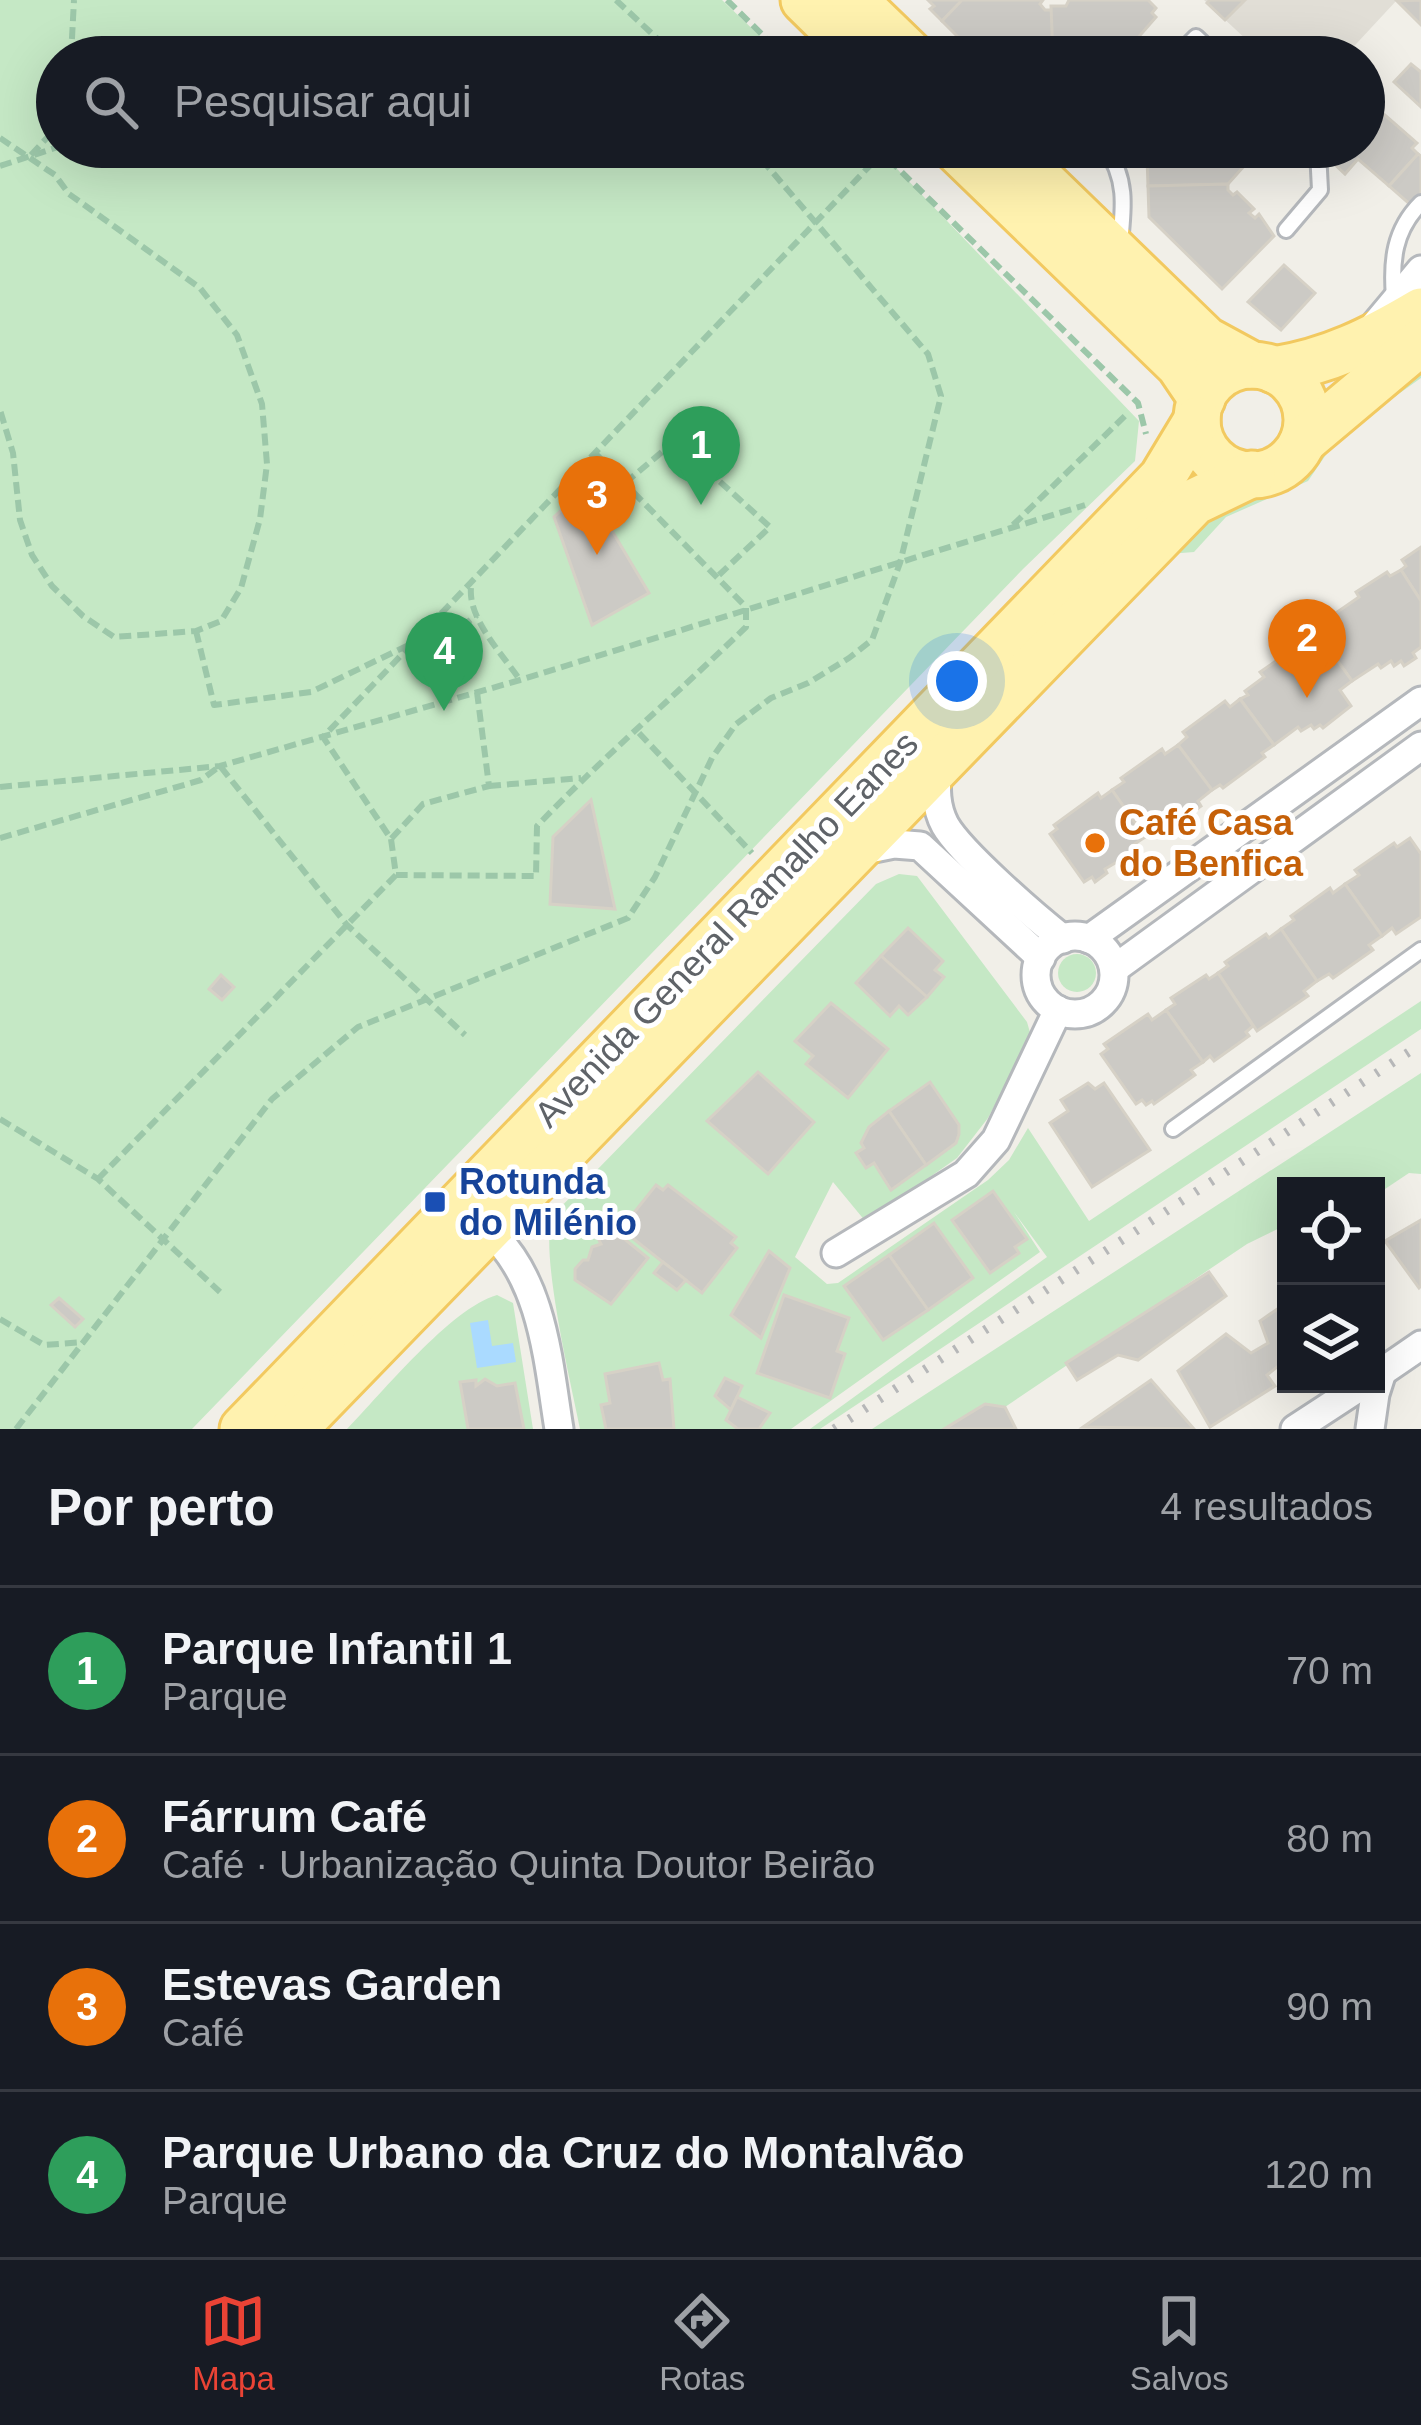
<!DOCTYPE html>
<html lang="pt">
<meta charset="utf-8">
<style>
:root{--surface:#171b24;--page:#242831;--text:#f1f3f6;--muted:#9ea1a6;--line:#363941;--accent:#ea4335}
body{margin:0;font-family:Arial,sans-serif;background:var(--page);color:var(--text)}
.controls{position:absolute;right:36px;bottom:36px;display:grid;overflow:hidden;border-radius:0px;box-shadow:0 12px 48px #0002}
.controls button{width:108px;height:108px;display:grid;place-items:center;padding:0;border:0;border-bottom:3px solid var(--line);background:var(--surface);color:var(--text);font:60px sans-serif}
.you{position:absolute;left:957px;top:681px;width:42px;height:42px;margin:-30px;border:9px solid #fff;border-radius:50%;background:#1a73e8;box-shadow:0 0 0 18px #1a73e833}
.badge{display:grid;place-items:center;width:78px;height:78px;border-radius:50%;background:var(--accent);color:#fff;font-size:39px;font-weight:700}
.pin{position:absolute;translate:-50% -99px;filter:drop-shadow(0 3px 6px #0008)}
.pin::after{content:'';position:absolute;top:63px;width:42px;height:36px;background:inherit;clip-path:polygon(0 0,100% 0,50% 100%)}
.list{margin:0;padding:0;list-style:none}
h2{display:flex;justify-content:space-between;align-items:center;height:156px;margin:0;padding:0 48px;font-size:51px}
h2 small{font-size:39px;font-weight:400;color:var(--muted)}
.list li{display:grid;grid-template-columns:78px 1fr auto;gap:36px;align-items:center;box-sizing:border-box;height:168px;padding:0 48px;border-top:3px solid var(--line)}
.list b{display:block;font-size:45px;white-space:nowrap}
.list p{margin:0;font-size:39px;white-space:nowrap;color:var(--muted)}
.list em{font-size:39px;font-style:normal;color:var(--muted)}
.icon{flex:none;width:66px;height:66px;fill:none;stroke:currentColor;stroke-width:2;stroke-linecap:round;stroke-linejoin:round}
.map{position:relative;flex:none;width:1421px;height:1429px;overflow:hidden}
.search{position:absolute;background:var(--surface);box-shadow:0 12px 48px #0002;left:36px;right:36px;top:36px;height:132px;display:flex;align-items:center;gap:30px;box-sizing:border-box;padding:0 42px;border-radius:66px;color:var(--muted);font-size:45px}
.sheet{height:828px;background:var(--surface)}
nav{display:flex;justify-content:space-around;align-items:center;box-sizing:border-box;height:168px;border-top:3px solid var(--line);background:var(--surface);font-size:33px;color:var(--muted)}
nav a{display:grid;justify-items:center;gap:6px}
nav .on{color:var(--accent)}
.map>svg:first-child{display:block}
.education{fill:#e1ded6}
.green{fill:#c5e8c5}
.water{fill:#aadaff}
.building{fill:#cccac5;stroke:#d6d1c6;stroke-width:3}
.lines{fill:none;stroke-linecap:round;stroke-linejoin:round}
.service-casing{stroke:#b5b8bc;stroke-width:20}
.minor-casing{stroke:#b5b8bc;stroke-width:33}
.primary-casing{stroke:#f2c960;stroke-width:51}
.path{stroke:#9cc7a9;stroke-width:6;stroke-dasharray:12 6;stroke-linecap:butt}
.service{stroke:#fff;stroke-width:14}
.minor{stroke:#fff;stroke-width:27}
.primary{stroke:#fff2af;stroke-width:45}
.rail{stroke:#b6b7b8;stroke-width:9;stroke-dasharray:3 15;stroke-linecap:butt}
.food-dot{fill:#e8710a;stroke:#fff;stroke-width:4.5}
.transit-dot{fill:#1a4fb4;stroke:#fff;stroke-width:4.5}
.labels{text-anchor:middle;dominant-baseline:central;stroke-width:10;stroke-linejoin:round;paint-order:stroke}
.food-label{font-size:36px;font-weight:bold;fill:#c56008;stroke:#fff;text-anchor:start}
.street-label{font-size:36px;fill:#5f6368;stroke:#fff}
.transit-label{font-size:36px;font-weight:bold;fill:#164399;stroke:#fff;text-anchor:start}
</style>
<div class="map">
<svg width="1421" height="1429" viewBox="0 0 1421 1429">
<rect width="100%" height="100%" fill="#f1efe8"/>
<polygon class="education" points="1204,0 1397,0 1344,57 1265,57"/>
<g class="green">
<polygon points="0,0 722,0 782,57 57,57 57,147 876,147 1139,421 1135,461 1023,569 192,1429 0,1429"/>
<polygon points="1421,368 1421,378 1338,437 1308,481 1226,517 1194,552 1169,554 1216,507 1297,476 1333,430"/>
<path d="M 899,874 L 917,876 L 1027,1022 L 1031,1036 L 988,1118 L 957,1158 L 866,1222 L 833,1182 L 795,1257 L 827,1284 L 838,1283 L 988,1180 L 1009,1160 L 1028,1128 L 1089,1221 L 1421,1001 L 1421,1029 L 820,1429 L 810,1429 L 1047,1257 L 1014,1212 L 1040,1252 L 791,1429 L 580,1429 C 572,1387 538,1248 553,1215 L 876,884 Z"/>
<circle cx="1077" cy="973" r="19"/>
<polygon points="1421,1073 1421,1174 1409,1173 1379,1193 1376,1186 1286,1186 1286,1225 1247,1244 1005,1407 985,1404 944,1429 872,1429"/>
<path d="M 497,1295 L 513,1303 L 533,1429 L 347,1429 C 382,1393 451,1308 497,1295 Z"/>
</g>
<polygon class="water" points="488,1320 492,1346 513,1343 516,1362 477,1368 470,1323"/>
<g class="building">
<polygon points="928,0 963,0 942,21 930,9 934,6"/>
<polygon points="962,0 1043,0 1040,4 1045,10 1052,10 1053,57 984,57 976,48 972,51 942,21"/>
<polygon points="1069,0 1148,0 1156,8 1152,13 1156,17 1121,57 1053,57 1051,6 1066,6"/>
<polygon points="1210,0 1245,0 1225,20 1207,3"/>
<polygon points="1421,0 1421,25 1397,1"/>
<polygon points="1411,64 1421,72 1421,107 1394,82"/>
<polygon points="1371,103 1417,143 1412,148 1418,154 1389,186 1358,159 1345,174 1330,160 1341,147 1364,147 1364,110"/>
<polygon points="1148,147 1261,147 1228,184 1148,186 1147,156 1152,151"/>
<polygon points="1418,154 1421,156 1421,214 1389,186"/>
<polygon points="1228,184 1228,190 1233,195 1237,192 1254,209 1249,213 1255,218 1259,214 1274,236 1222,289 1149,217 1148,186"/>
<polygon points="1284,265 1315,293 1281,330 1248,302"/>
<polygon points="586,487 649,593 592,625 554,517"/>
<polygon points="1421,547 1421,601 1401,570 1406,566 1402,560"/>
<polygon points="1401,570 1421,601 1421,647 1413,653 1416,658 1404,666 1401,661 1394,666 1391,661 1381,668 1378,664 1352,681 1314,628 1359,597 1356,592 1387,572 1390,576"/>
<polygon points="1314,628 1352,681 1340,690 1351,706 1323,728 1320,725 1314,729 1311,725 1301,731 1298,727 1274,745 1240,699 1248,695 1245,691 1264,677 1260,672 1298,646 1295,641"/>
<polygon points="1240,699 1274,745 1262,753 1265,757 1223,788 1220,785 1212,790 1178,745 1187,737 1183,732 1225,701 1230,707"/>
<polygon points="1178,745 1212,790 1198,801 1201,806 1162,834 1157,828 1145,837 1112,790 1124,782 1121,778 1162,749 1165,754"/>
<polygon points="1112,790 1145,837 1133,845 1137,850 1105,869 1107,873 1095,882 1092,877 1084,882 1050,834 1057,829 1054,825 1098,793 1101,798"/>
<polygon points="591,800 615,909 550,904 553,837"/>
<polygon points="1410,838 1421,854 1421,917 1396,934 1392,928 1382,936 1345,884 1359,875 1355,870 1394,843 1397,847"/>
<polygon points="1345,884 1382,936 1369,945 1373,950 1333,978 1329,974 1317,981 1281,929 1294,920 1291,916 1330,888 1333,893"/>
<polygon points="908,928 943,961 935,970 944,977 927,997 881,956"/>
<polygon points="1281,929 1317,981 1304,991 1308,996 1257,1031 1218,973 1228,966 1225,962 1266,934 1269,938"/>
<polygon points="881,956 927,997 908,1015 899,1006 890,1016 856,983"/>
<polygon points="1218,973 1253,1026 1246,1032 1249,1036 1214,1061 1210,1056 1203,1062 1166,1010 1175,1004 1171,998 1206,975 1209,979"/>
<polygon points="221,975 234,987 222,1000 209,989"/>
<polygon points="831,1003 888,1049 848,1098 806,1064 813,1056 795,1041"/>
<polygon points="1166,1010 1203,1062 1191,1070 1195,1075 1154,1104 1152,1101 1146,1105 1142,1100 1136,1104 1101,1054 1108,1049 1104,1044 1148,1014 1152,1020"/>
<polygon points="758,1072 814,1122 768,1174 707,1121"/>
<polygon points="930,1082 959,1125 959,1134 956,1143 926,1165 889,1111"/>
<polygon points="1088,1083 1095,1089 1104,1083 1150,1150 1092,1187 1050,1123 1068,1111 1061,1100"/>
<polygon points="889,1111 926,1165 891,1190 874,1163 866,1168 856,1153 864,1148 861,1143 869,1127"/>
<polygon points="656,1185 663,1190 668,1185 736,1237 731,1243 737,1248 702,1293 621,1229"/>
<polygon points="993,1191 1027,1239 1015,1247 1019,1253 990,1273 952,1220"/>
<polygon points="1421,1220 1421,1286 1419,1288 1385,1241"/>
<polygon points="934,1223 973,1278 928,1310 889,1255"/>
<polygon points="612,1229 648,1258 611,1304 575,1280 575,1269 583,1260 588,1260 592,1247 601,1244 598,1238 605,1230"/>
<polygon points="769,1251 790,1268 761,1338 731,1315"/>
<polygon points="889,1255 928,1310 883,1340 844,1286"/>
<polygon points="663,1262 686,1280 677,1290 654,1273"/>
<polygon points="1209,1272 1226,1296 1138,1360 1118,1355 1077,1380 1066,1363"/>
<polygon points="784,1295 849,1318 837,1351 845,1354 830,1398 757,1373"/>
<polygon points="59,1298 83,1319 75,1327 51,1305"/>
<polygon points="1286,1303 1286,1360 1267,1375 1275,1386 1210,1427 1178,1371 1226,1334 1251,1353 1268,1343 1260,1321"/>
<polygon points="659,1363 663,1380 670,1379 674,1429 606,1429 601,1405 610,1403 605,1374"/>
<polygon points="725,1378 742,1386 731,1410 715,1396"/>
<polygon points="485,1379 497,1386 515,1383 524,1429 468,1429 460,1382 476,1380 476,1386"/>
<polygon points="1151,1380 1194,1429 1083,1427"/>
<polygon points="737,1397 770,1413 759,1429 738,1429 726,1420"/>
<polygon points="985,1404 1005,1407 1016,1429 944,1429"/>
</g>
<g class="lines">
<defs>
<g id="service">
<polyline points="1176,57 1196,37 1217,57"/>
<path d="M 1105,147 C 1127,178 1124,206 1120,242"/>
<polyline points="1286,230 1320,190 1318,151 1314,147"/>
<path d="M 1394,297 C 1391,261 1394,230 1421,203"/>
<polyline points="1173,1129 1421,950"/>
</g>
<g id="minor">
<polyline points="1370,331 1421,270"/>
<path d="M 937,768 C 936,788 935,806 945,825 C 961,853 1035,917 1063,939"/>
<polyline points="859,851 894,844 920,846 1041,958"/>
<circle cx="1075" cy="975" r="39"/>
<polyline points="1089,939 1421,701"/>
<polyline points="1114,969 1421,746"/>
<path d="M 489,1231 C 543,1279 548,1361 559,1429"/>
<polyline points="836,1253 966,1174 996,1140 1058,1010"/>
<polyline points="1376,1376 1421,1345"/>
<polyline points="1295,1429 1364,1384"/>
<polyline points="1370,1429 1375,1394 1382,1372"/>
</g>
<g id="primary">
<polyline points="804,0 862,57"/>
<polyline points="854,0 913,57"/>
<polyline points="954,147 1179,365 1202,399"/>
<polyline points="1007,147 1206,340 1252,365"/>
<circle cx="1252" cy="420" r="55"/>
<path d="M 1274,370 C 1330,361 1372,340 1421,311"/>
<polyline points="1303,441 1421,342"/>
<polyline points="243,1429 1162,478 1197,420"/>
<polyline points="294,1429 1194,502 1252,474"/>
</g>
</defs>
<use href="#service" class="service-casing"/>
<use href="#minor" class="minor-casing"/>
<use href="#primary" class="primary-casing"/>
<g class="path">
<polyline points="616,0 677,57"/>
<polyline points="727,0 785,57"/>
<polyline points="71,57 74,0"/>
<polyline points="0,138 55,175 69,194 200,288 237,335 262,404 267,464 260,519 241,588 221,621 196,631 114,637 83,616 52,586 32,555 20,520 13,453 0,410"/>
<polyline points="876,147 1138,403 1146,434"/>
<polyline points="31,155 57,127"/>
<polyline points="0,166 58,147"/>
<polyline points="625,483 675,441 770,527 719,575"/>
<polyline points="1013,525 1129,412"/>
<path d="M 471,588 C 468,619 503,655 520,680"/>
<polyline points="443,617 465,624 477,615"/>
<polyline points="196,631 214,705 311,692 415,642"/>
<polyline points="477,692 489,786 423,804 391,839 323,737 882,153"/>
<polyline points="639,733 752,853"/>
<polyline points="489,786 581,778"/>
<polyline points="0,787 220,766 520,680 1085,505"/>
<polyline points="0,838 201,780 220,766 347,925 465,1035"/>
<path d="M 391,839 L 396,875 L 536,876 L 537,826 C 603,757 677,694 746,627 L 746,607 L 595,453"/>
<polyline points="0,1119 98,1179 220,1292"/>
<polyline points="98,1179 396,875"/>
<polyline points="0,1319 44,1345 84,1342"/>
<polyline points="16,1429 272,1099 358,1027 628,918 655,877 712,758 736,724 771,698 808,683 849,658 872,640 900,563 941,396 928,354 751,147"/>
</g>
<use href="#service" class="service"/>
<use href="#minor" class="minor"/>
<use href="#primary" class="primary"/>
<polyline class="rail" points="834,1429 1421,1044"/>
</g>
<circle class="food-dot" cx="1095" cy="843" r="12"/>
<rect class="transit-dot" x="423" y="1190" width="24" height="24" rx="6"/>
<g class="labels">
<g class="food-label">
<text x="1119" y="822">Café Casa<tspan x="1119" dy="41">do Benfica</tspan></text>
</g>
<g class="street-label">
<text transform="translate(726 929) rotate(-46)">Avenida General Ramalho Eanes</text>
</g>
<g class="transit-label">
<text x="459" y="1181">Rotunda<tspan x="459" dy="41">do Milénio</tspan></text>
</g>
</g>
</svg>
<div class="controls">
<button><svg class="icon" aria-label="locate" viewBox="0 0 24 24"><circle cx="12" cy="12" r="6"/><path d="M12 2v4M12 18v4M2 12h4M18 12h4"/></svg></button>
<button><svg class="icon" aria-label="layers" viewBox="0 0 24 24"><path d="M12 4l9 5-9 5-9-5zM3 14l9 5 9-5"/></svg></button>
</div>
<div class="you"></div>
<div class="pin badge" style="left:701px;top:505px;background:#2e9e5b">1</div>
<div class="pin badge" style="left:1307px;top:698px;background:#e8710a">2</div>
<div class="pin badge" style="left:597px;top:555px;background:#e8710a">3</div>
<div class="pin badge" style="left:444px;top:711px;background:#2e9e5b">4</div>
<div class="search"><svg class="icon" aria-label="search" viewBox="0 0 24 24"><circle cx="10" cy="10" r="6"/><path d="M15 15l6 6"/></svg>Pesquisar aqui</div>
</div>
<section class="sheet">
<h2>Por perto<small>4 resultados</small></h2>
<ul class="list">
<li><span class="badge" style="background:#2e9e5b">1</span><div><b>Parque Infantil 1</b><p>Parque</p></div><em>70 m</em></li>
<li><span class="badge" style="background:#e8710a">2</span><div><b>Fárrum Café</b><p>Café · Urbanização Quinta Doutor Beirão</p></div><em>80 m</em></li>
<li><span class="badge" style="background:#e8710a">3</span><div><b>Estevas Garden</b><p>Café</p></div><em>90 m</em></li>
<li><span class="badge" style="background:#2e9e5b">4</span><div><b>Parque Urbano da Cruz do Montalvão</b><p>Parque</p></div><em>120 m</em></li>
</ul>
</section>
<nav>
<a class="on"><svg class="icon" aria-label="map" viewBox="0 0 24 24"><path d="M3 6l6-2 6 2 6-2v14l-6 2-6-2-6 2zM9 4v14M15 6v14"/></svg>Mapa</a>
<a><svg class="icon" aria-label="directions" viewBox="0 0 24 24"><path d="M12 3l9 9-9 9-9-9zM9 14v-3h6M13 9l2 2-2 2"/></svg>Rotas</a>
<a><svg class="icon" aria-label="saved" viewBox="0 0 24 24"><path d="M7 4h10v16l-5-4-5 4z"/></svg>Salvos</a>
</nav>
